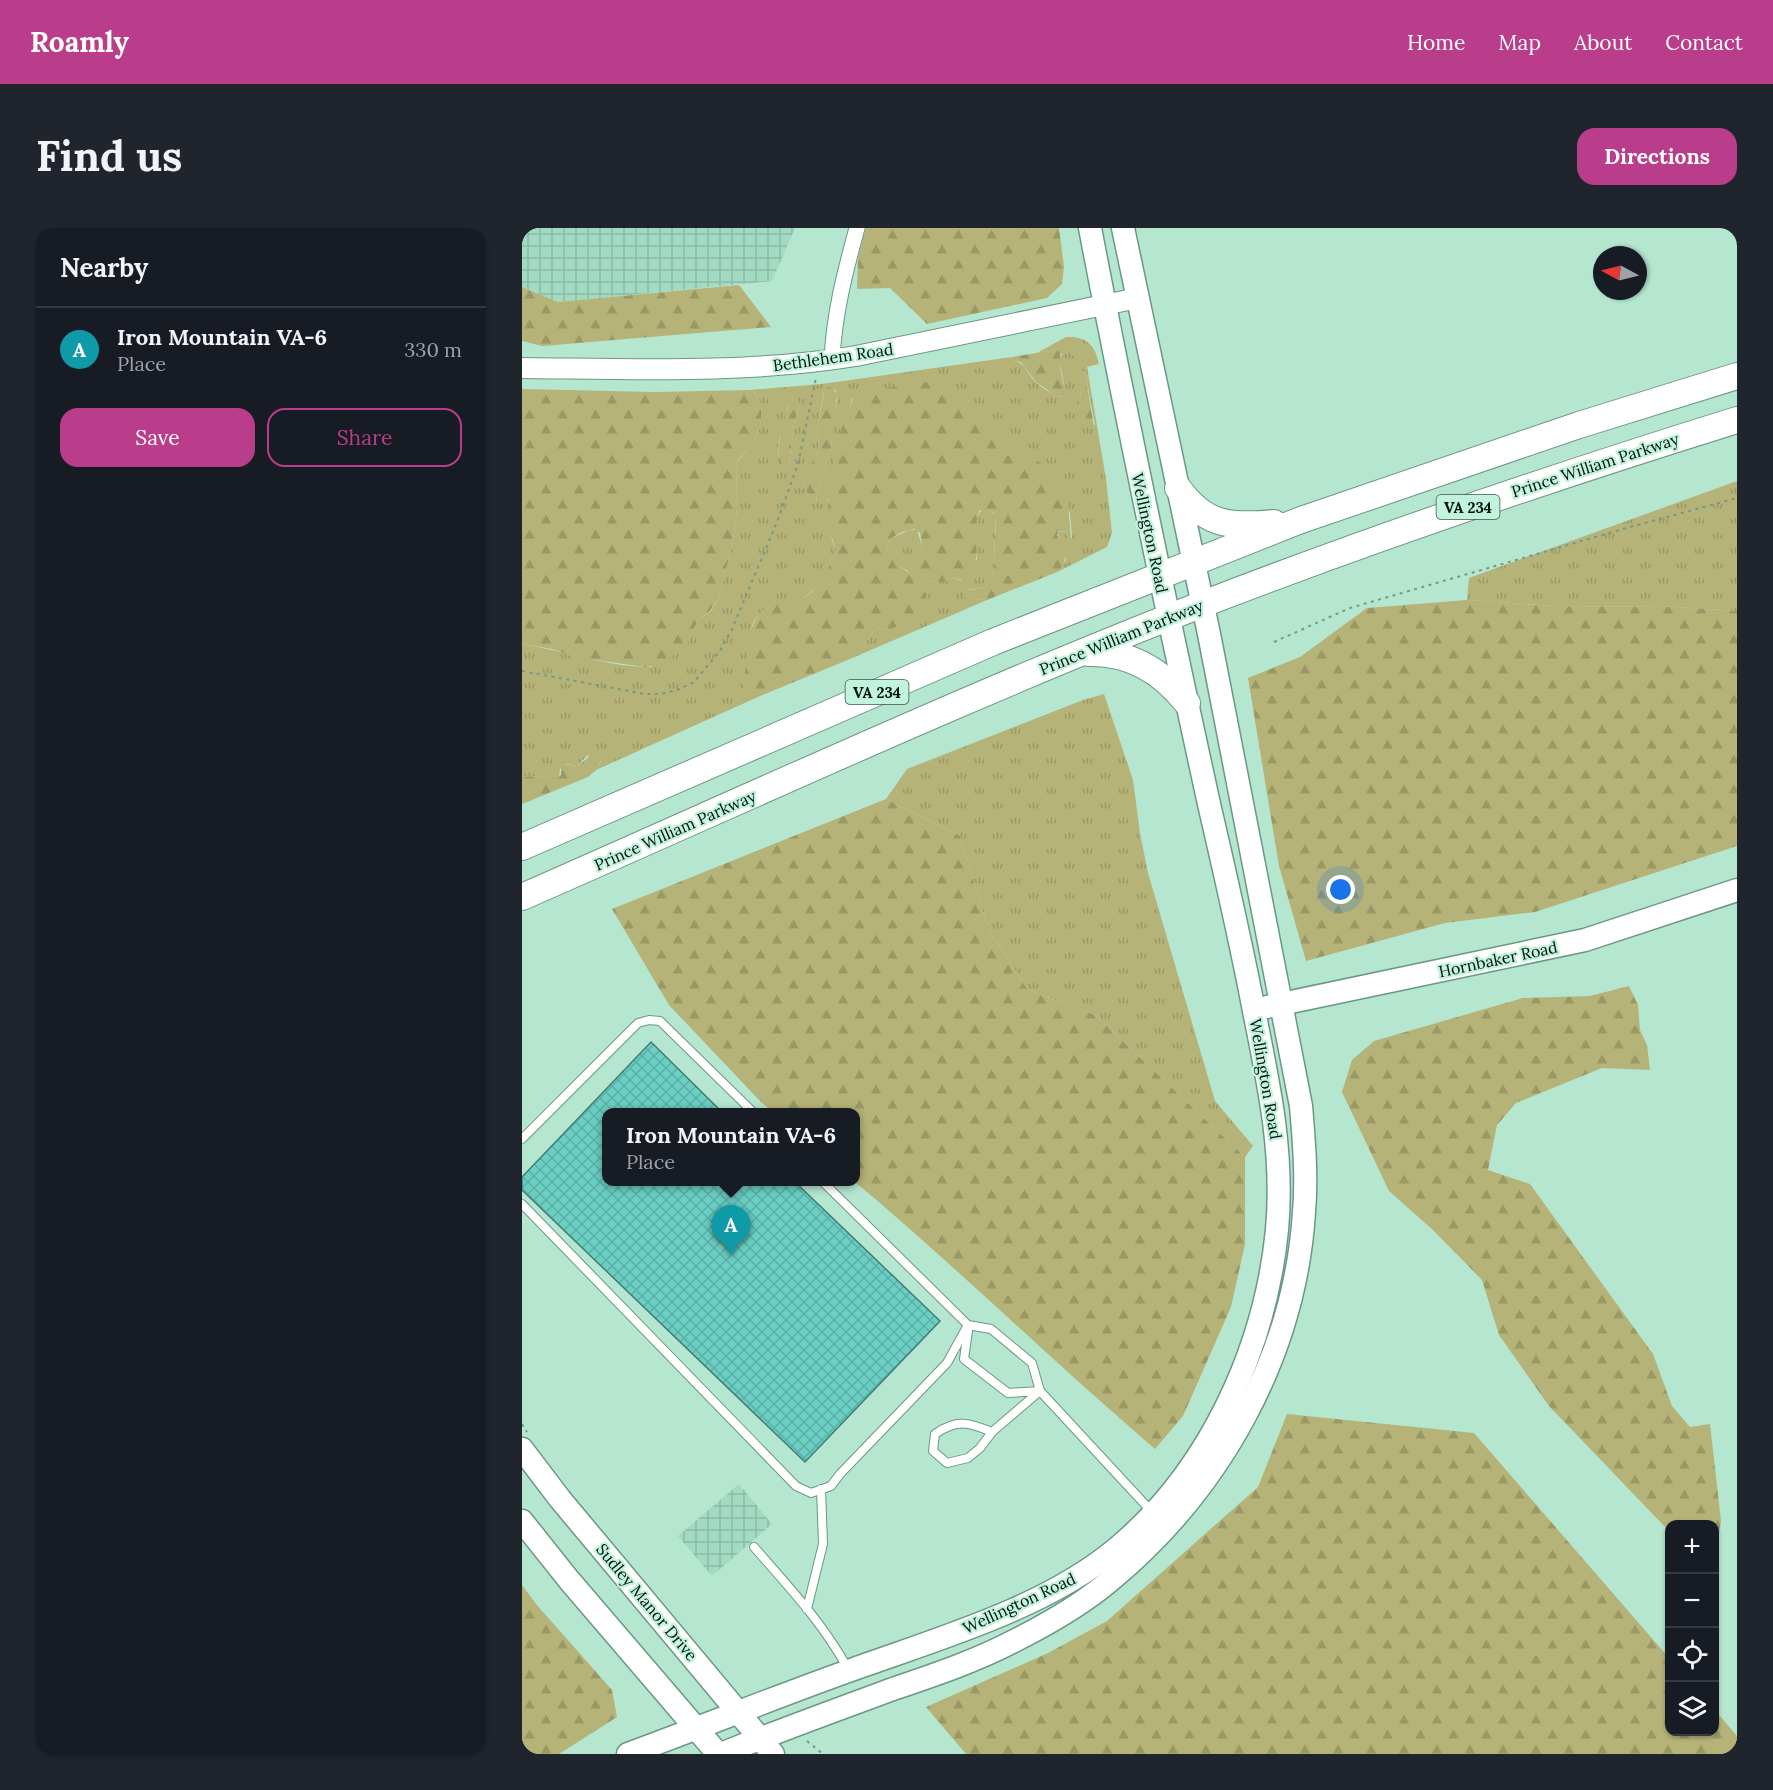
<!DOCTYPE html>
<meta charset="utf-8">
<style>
:root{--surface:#171b24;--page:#20242c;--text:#f1f3f6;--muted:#9ea1a6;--line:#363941;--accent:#ba3d8b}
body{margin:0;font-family:Lora,serif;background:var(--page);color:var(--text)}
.controls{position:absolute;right:18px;bottom:18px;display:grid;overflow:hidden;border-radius:12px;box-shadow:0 2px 4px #0004}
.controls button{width:54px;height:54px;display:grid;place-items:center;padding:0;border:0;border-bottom:2px solid var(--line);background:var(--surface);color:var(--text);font:30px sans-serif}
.compass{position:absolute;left:1071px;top:18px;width:54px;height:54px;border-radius:50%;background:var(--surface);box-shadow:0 2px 4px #0004;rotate:277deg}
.you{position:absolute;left:819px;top:662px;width:21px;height:21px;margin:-15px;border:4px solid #fff;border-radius:50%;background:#1a73e8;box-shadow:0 0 0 9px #1a73e833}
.badge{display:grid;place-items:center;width:39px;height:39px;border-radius:50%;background:var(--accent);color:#fff;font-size:20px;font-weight:700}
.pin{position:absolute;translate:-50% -50px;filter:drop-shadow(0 2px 3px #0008)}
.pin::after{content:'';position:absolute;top:32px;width:21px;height:18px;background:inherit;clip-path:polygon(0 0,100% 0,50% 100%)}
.popup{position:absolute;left:80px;top:880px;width:258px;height:78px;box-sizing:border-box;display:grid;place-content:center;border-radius:12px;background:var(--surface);filter:drop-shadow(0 2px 4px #0005);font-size:20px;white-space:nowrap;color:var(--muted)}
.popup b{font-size:22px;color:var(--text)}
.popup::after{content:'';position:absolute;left:50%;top:100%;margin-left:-12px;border:12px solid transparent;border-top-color:var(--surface)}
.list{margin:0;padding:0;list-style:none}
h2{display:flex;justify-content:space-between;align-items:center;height:78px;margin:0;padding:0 24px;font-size:26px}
h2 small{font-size:20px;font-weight:400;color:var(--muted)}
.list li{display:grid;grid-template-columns:39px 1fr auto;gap:18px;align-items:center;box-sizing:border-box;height:84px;padding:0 24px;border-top:2px solid var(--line)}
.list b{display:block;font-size:22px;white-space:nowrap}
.list p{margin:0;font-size:20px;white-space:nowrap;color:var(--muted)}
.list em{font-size:20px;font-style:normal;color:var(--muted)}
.actions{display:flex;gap:12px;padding:18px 24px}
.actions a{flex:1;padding:14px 0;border:2px solid var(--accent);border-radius:18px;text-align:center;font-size:21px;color:var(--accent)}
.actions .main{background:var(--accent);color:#fff}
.icon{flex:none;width:33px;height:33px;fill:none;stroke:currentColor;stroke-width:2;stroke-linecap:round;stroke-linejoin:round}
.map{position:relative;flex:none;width:1215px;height:1526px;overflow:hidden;border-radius:18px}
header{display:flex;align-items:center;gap:36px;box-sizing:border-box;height:84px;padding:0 30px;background:var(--accent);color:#fff}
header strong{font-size:28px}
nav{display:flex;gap:33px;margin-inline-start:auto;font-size:21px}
.intro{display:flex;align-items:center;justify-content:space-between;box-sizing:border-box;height:144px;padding:0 36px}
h1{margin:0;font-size:42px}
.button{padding:15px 27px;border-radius:18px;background:var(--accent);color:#fff;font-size:21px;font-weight:700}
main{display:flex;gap:36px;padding:0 36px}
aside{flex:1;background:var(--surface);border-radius:18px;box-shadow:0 2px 4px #0004}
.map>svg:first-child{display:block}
.industrial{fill:url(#industrial-grid)}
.grass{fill:url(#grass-tufts);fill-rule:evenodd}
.forest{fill:url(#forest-firs)}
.building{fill:url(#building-cross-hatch);stroke:#457b75;stroke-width:1.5}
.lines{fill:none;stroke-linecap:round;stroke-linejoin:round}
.service-casing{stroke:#6a9884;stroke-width:10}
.minor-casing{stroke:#6a9884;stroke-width:17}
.tertiary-casing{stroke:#6a9884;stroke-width:22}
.secondary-casing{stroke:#6a9884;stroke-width:25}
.trunk-casing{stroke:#6a9884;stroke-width:28}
.path{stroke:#749989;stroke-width:2;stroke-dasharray:3 4.5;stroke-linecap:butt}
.service{stroke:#fff;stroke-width:8}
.minor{stroke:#fff;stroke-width:15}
.tertiary{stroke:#fff;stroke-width:20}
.secondary{stroke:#fff;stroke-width:22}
.trunk{stroke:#fff;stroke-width:26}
.labels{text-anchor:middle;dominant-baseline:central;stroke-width:4.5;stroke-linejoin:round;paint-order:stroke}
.shield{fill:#c2f3dd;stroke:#3c564b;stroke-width:1.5}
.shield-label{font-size:15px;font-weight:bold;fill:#02130c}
.street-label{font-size:16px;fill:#02130c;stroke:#c2f3dd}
</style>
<header>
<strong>Roamly</strong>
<nav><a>Home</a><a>Map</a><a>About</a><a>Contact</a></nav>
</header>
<div class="intro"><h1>Find us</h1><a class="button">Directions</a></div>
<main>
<aside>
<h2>Nearby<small></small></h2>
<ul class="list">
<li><span class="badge" style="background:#0f9aa8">A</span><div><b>Iron Mountain VA-6</b><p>Place</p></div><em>330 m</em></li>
</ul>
<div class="actions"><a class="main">Save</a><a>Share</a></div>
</aside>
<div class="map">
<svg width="1215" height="1526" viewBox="0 0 1215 1526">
<defs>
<pattern id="industrial-grid" width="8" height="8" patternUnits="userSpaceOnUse" patternTransform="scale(1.5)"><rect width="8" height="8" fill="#a2dbc2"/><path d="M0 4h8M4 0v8" fill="none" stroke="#8abba6"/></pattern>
<pattern id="grass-tufts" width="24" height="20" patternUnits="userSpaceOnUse" patternTransform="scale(1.5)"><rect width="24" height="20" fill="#b5b377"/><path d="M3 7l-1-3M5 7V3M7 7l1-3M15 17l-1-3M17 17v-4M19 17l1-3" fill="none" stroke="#9a9966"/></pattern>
<pattern id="forest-firs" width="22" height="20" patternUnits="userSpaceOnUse" patternTransform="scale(1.5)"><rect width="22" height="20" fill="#b5b377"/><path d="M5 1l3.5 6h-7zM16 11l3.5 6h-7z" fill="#9a9966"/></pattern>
<pattern id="building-cross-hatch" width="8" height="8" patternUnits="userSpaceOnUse" patternTransform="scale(1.5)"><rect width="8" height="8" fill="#6acec3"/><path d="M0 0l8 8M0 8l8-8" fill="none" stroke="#5ab0a6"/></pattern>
</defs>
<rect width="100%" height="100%" fill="#b5e6d0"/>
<g class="industrial">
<polygon points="0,0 273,0 250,53 36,74 0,59"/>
<polygon points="217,1256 250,1296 190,1348 156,1308"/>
</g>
<g class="grass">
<path d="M 544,109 C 565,108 573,117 577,136 L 565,139 L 584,251 L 590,305 L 585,319 L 535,344 L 544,332 L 535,304 L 541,303 L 547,311 L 550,309 L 548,285 L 525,240 L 330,171 L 317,213 L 306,273 L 310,313 L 314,323 L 313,330 C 305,342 296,360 284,368 C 264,381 238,371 229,401 L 232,468 L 238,468 L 74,542 L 79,533 L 67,526 L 55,538 L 44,536 L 38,541 L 37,550 L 33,553 L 19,548 L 0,549 L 0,416 C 43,423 85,439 129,439 L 166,414 L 176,392 L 189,383 L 197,370 L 211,314 L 215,281 L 214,235 C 219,228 225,223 230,216 C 240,201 246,173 228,162 L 300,156 L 490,129 L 489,131 C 504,137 501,138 510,150 C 517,159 530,166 540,169 L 545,166 C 541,154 540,144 537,132 L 540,126 L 534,122 L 515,125 ZM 562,143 L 563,144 L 573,197 C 563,193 560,185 553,177 L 559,171 L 558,162 ZM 314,162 L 315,172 L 311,192 L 309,219 L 296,259 L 294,275 L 286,268 L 282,252 L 295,228 L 297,218 L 295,200 L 302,164 ZM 278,176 L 272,195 L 267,236 L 261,240 L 257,236 C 253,217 262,197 266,178 Z"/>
<polygon points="1215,253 1215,383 1152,379 1032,378 945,372 947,350"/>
<path d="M 461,281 L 467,281 L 474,288 L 471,353 L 461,360 L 445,362 L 458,372 L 465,372 L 328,431 L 334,427 L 354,400 L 366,402 L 400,359 L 385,342 L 374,338 L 369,333 L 365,322 L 368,311 L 387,302 L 395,302 L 400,318 L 399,327 L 407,353 L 420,355 L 432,350 L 439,353 L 455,331 C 454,316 448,291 461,281 Z"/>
<polygon points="582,466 611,552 618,605 626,645 693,873 731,918 723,929 573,787 506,762 467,703 438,608 364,571 385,541 561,472"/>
</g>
<g class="forest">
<polygon points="344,0 537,0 542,39 540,56 525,70 405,96 368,60 335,61 336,30"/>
<polygon points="217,57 249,99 20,118 0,113 0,59 36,74"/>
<polygon points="550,116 561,124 562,129 560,133 548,126 547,117"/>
<path d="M 534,122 L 539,123 C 536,137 540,152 545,166 L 543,169 L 533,167 L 514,154 L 499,134 L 489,132 L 490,129 Z"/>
<polygon points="559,142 563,144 572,199 566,195 553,177 559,169 558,162 554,156 556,145"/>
<path d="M 407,154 L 417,157 L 525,240 L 546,275 L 549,311 L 547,311 L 541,303 L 536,303 L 535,307 C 543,321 548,332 535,344 L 465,372 L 443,371 L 441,366 L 442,363 L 461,360 L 471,352 L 474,292 L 472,285 C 467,281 463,280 457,283 C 447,309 465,331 442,353 L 432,350 L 420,355 L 407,353 L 399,348 L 396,343 L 400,318 L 398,305 L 392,301 L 380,304 L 368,311 L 365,322 L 374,338 C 394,344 410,367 404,388 L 366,402 L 354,400 L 334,427 L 328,431 L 238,468 L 232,468 L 221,458 L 229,401 L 236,387 L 243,380 L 283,369 L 290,364 L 313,330 C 315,318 307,306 306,294 C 304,269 318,180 337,164 Z"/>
<polygon points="308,159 315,165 309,219 296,259 294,275 292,276 286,268 282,252 285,241 295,228 297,218 295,200 303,161"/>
<path d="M 0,161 L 133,164 L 228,162 C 246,173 240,201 230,216 C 225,223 218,228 214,235 L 215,281 L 211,314 L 197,370 L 188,383 L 176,392 L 166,414 L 160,421 L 138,437 L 123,439 L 52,429 L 30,421 L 0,416 Z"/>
<path d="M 271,170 L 276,171 L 278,176 L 272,195 L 267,236 L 261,240 L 257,236 C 254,221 262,183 271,170 Z"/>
<polygon points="945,372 1032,378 1152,379 1215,383 1215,618 1013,684 923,695 784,733 757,638 726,450 778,429 845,380"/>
<polygon points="72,524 77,525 79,532 74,542 66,549 0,576 0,549 19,548 33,553 39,547 39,536 55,538 66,530 67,526"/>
<path d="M 364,571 L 438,608 L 467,703 L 506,762 L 573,787 L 723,929 L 723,1016 L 709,1079 L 661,1188 L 633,1221 C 531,1134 436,1040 333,954 L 334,884 L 251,884 L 238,873 L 147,777 L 90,681 Z"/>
<polygon points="1107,758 1116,777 1118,802 1125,817 1128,842 1080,840 994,875 975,897 966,942 1008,956 1131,1126 1150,1178 1168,1199 1188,1196 1199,1293 1193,1332 1192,1296 1148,1296 1147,1303 1027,1178 977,1107 960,1052 911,1002 867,963 820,864 830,832 852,813 1001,770 1068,768"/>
<polygon points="765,1186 952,1205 1147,1430 1148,1504 1192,1504 1193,1482 1215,1508 1215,1526 444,1526 404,1479 526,1425 585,1393 736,1259"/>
<polygon points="0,1357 14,1376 90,1462 95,1489 37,1526 0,1526"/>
</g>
<polygon class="building" points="129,814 201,885 84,885 84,954 273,954 418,1093 283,1234 0,962 0,949"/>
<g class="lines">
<defs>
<g id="service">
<polyline points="0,911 116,795 127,792 138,793 231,884"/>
<polyline points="301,954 446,1097 469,1101 510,1135 518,1163 631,1285"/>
<polyline points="0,976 274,1258 289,1265 309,1258 318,1246 425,1135 446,1097"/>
<polyline points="446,1103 442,1131 486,1165 518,1163"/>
<path d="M 470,1204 C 446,1194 435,1191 413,1206 L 411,1223 L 425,1235 L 446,1230 L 458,1220 L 470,1204 L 518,1163"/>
<path d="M 232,1319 C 266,1358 301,1395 326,1441"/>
<polyline points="285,1381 301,1316 299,1261"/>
</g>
<path id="minor" d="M 310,132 C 312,86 323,44 335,0"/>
<path id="tertiary" d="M 0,140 C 111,141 224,146 334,128 L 616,70"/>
<g id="secondary">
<polyline points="745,779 1063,712 1215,662"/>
<polyline points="0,1221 38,1271 251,1526"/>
<polyline points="0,1293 47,1352 196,1526"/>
<path d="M 106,1526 C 182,1498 256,1468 332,1441 C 418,1410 523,1380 594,1321 C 687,1244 743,1122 755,1002 C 762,926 747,857 732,783 C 719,714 703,645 687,576 C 645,384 605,193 568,0"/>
<path d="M 199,1526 C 256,1503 314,1482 371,1461 C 412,1447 454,1433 492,1413 C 526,1396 561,1376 590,1351 C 699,1260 773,1127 782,984 C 785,949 782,913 779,878 L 687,406 L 601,0"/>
</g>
<g id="trunk">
<path d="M 656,260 C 683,298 708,299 752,295"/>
<path d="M 567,425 C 608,424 640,443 665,475"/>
<polyline points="0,619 471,414 779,292 1057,197 1215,148"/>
<path d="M 0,669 C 226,570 451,465 681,376 C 857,308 1035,248 1215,192"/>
</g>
</defs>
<use href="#service" class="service-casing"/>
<use href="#minor" class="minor-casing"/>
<use href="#tertiary" class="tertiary-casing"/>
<use href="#secondary" class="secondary-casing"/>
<use href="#trunk" class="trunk-casing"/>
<g class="path">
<polyline points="752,414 828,380 1108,299 1215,270"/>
<polyline points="0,443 123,466 139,466 155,462 172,454 198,423 210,401 255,294 276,236 294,150"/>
<polyline points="0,1196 5,1204"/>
<polyline points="285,1513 301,1526"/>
</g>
<use href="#service" class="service"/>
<use href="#minor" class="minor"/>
<use href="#tertiary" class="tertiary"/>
<use href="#secondary" class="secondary"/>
<use href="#trunk" class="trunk"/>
</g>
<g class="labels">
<g class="shield">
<rect x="914.5" y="267" width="63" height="24" rx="4.5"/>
<rect x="323.5" y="452" width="63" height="24" rx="4.5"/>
</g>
<g class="shield-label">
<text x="946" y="279">VA 234</text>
<text x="355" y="464">VA 234</text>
</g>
<g class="street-label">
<text transform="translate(311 129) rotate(-8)">Bethlehem Road</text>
<text transform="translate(1073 237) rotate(-18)">Prince William Parkway</text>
<text transform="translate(628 305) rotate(78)">Wellington Road</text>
<text transform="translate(599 409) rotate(-22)">Prince William Parkway</text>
<text transform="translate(153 602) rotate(-24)">Prince William Parkway</text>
<text transform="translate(976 731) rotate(-12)">Hornbaker Road</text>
<text transform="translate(744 851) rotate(80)">Wellington Road</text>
<text transform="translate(125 1374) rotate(50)">Sudley Manor Drive</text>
<text transform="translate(497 1375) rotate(-25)">Wellington Road</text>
</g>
</g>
</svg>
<div class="controls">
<button>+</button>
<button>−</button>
<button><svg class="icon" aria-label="locate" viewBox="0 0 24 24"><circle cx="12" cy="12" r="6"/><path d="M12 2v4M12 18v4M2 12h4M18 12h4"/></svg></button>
<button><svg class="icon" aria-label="layers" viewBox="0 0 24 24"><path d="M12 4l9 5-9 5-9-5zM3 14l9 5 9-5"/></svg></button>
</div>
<svg class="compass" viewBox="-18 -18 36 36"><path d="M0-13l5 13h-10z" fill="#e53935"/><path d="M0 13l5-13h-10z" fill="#9ea1a6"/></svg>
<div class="you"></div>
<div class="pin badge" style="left:209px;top:1027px;background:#0f9aa8">A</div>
<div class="popup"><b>Iron Mountain VA-6</b>Place</div>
</div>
</main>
